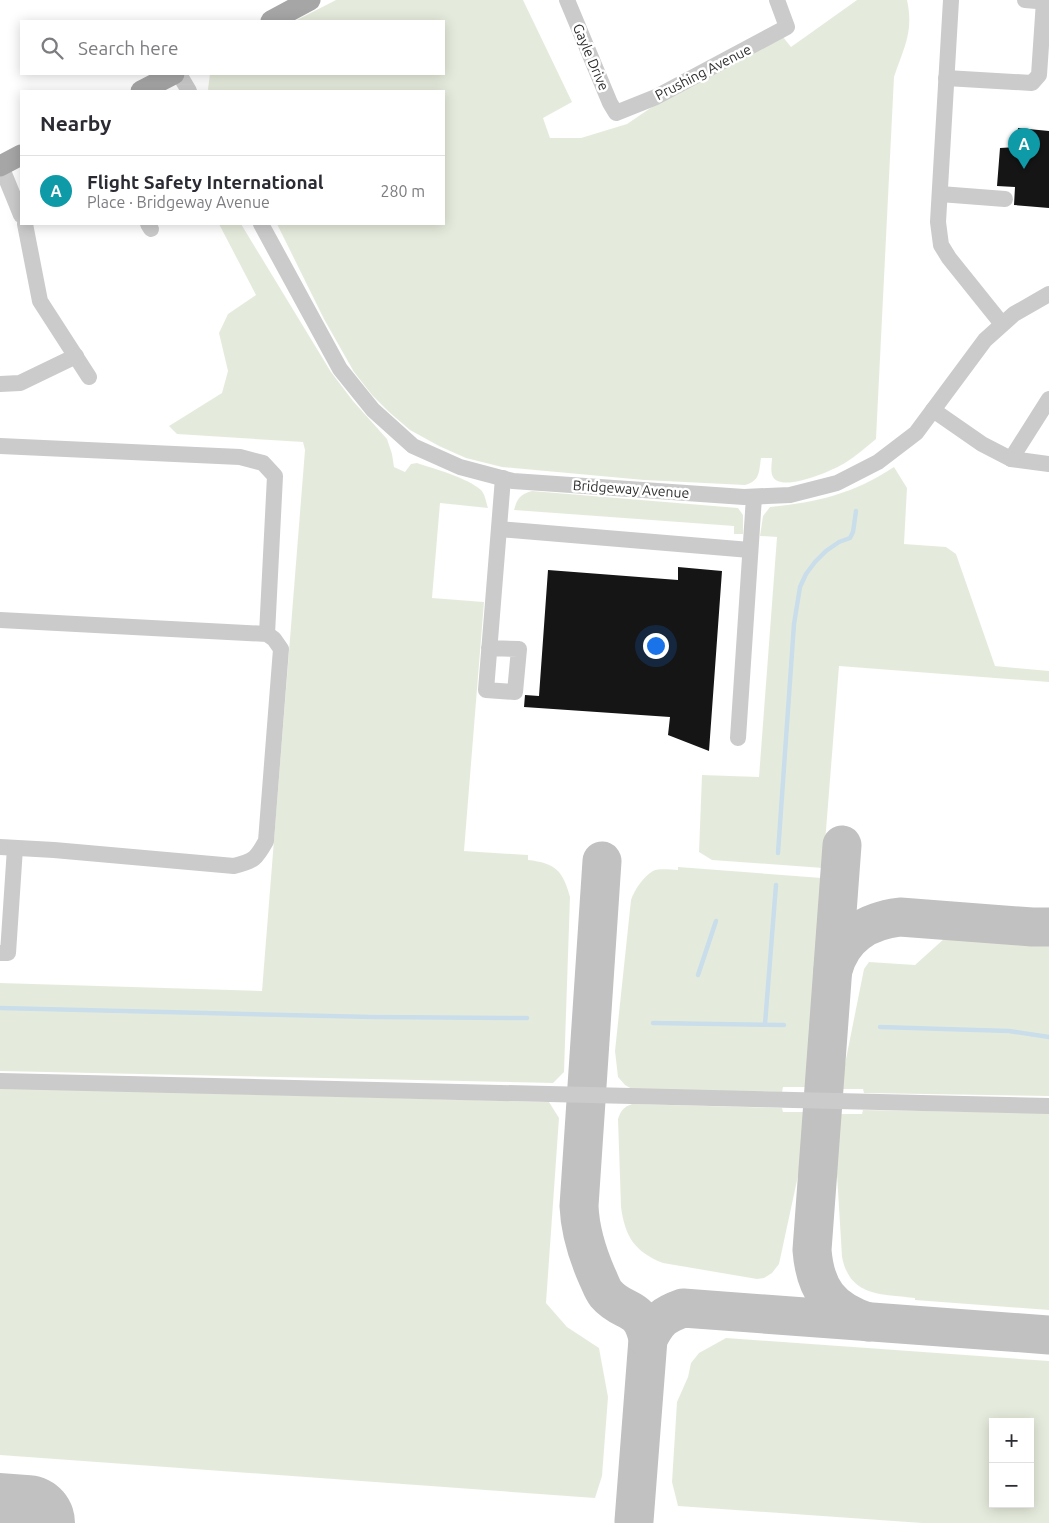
<!DOCTYPE html>
<meta charset="utf-8">
<style>
:root{--surface:#fff;--page:#f2f2f3;--text:#2b2b33;--muted:#7c7c81;--line:#e1e1e2;--accent:#0f766e}
body{margin:0;font-family:Ubuntu,sans-serif;background:var(--page);color:var(--text)}
.controls{position:absolute;right:15px;bottom:15px;display:grid;overflow:hidden;border-radius:0px;box-shadow:0 2px 12px #0003}
.controls button{width:45px;height:45px;display:grid;place-items:center;padding:0;border:0;border-bottom:1px solid var(--line);background:var(--surface);color:var(--text);font:25px sans-serif}
.you{position:absolute;left:655px;top:645px;width:18px;height:18px;margin:-12px;border:4px solid #fff;border-radius:50%;background:#1a73e8;box-shadow:0 0 0 8px #1a73e833}
.badge{display:grid;place-items:center;width:32px;height:32px;border-radius:50%;background:var(--accent);color:#fff;font-size:16px;font-weight:700}
.pin{position:absolute;translate:-50% -41px;filter:drop-shadow(0 1px 2px #0008)}
.pin::after{content:'';position:absolute;top:26px;width:18px;height:15px;background:inherit;clip-path:polygon(0 0,100% 0,50% 100%)}
.list{margin:0;padding:0;list-style:none}
h2{display:flex;justify-content:space-between;align-items:center;height:65px;margin:0;padding:0 20px;font-size:21px}
h2 small{font-size:16px;font-weight:400;color:var(--muted)}
.list li{display:grid;grid-template-columns:32px 1fr auto;gap:15px;align-items:center;box-sizing:border-box;height:70px;padding:0 20px;border-top:1px solid var(--line)}
.list b{display:block;font-size:19px;white-space:nowrap}
.list p{margin:0;font-size:16px;white-space:nowrap;color:var(--muted)}
.list em{font-size:16px;font-style:normal;color:var(--muted)}
.icon{flex:none;width:28px;height:28px;fill:none;stroke:currentColor;stroke-width:2;stroke-linecap:round;stroke-linejoin:round}
.map{position:relative;flex:none;width:1049px;height:1523px;overflow:hidden}
.search{position:absolute;background:var(--surface);box-shadow:0 2px 12px #0003;left:20px;top:20px;width:425px;height:55px;display:flex;align-items:center;gap:12px;box-sizing:border-box;padding:0 18px;border-radius:0px;color:var(--muted);font-size:19px}
.panel{position:absolute;background:var(--surface);box-shadow:0 2px 12px #0003;left:20px;top:90px;width:425px;height:135px;border-radius:0px}
.map>svg:first-child{display:block}
.green{fill:#e5ebdc;fill-rule:evenodd}
.lines{fill:none;stroke-linecap:round;stroke-linejoin:round}
.stream{stroke:#c9deea;stroke-width:4.5}
.taxiway{stroke:#c1c1c1;stroke-width:39}
.runway{stroke:#c1c1c1;stroke-width:96}
.building{fill:#151515}
.minor{stroke:#cbcbcb;stroke-width:16}
.major{stroke:#a6a6a6;stroke-width:21}
.labels{text-anchor:middle;dominant-baseline:central;stroke-width:5;stroke-linejoin:round;paint-order:stroke}
.street-label{font-size:14px;fill:#2e2e2e;stroke:#fff}
</style>
<div class="map">
<svg width="1049" height="1523" viewBox="0 0 1049 1523">
<rect width="100%" height="100%" fill="#fff"/>
<g class="green">
<path d="M 336,0 L 523,0 L 572,102 L 543,118 L 550,138 L 581,138 L 627,124 L 658,103 L 779,32 L 791,47 L 857,0 L 907,0 C 914,32 904,47 894,77 L 876,439 C 866,447 856,456 845,463 C 834,470 782,493 773,477 C 770,472 772,463 772,458 L 761,458 C 759,472 760,481 745,485 L 644,480 L 502,467 L 466,458 L 439,446 L 410,430 L 389,412 L 372,395 L 354,372 L 324,319 L 277,224 L 444,224 L 444,91 L 209,91 L 208,89 L 210,74 L 444,74 L 444,21 L 295,21 Z"/>
<path d="M 219,224 L 241,224 L 331,372 L 353,401 L 387,439 L 392,454 L 394,467 L 405,472 L 411,464 L 417,463 C 435,469 468,478 481,490 C 485,494 486,502 488,508 L 440,503 L 432,598 L 484,602 L 464,851 L 528,855 L 528,860 C 556,863 563,871 570,897 L 564,1072 L 553,1083 L 0,1071 L 0,983 L 262,991 L 305,450 L 303,442 L 177,434 L 169,426 L 222,393 L 228,371 L 219,333 L 228,314 L 256,295 Z"/>
<path d="M 894,467 L 907,488 L 904,544 L 946,547 L 956,554 L 995,666 L 1049,671 L 1049,682 L 839,666 L 823,868 L 712,860 L 699,852 L 702,775 L 759,777 L 777,537 L 760,536 L 763,516 L 770,507 C 818,502 853,494 894,467 Z"/>
<path d="M 532,491 L 738,508 L 743,515 L 743,534 L 734,534 L 734,526 L 514,510 C 517,499 520,494 532,491 Z"/>
<path d="M 678,867 L 822,878 L 808,1087 L 783,1087 L 782,1092 L 632,1089 L 625,1085 L 618,1077 L 615,1051 L 631,900 C 635,889 643,877 653,871 C 660,868 671,870 678,870 Z"/>
<polygon points="945,938 1049,945 1049,1096 864,1093 863,1089 840,1089 864,969 869,962 915,965"/>
<polygon points="0,1088 549,1102 559,1118 546,1303 567,1327 599,1348 608,1397 602,1476 595,1498 0,1455"/>
<path d="M 632,1104 L 782,1108 L 783,1112 L 806,1112 L 804,1148 L 779,1264 L 772,1273 L 764,1278 L 757,1279 L 663,1263 C 635,1252 625,1237 621,1207 L 618,1119 C 621,1110 624,1107 632,1104 Z"/>
<path d="M 863,1110 L 1049,1113 L 1049,1310 L 915,1300 L 915,1298 C 881,1294 850,1297 842,1257 L 836,1158 L 839,1114 L 862,1114 Z"/>
<path d="M 726,1338 L 1049,1361 L 1049,1523 L 922,1523 L 678,1506 L 672,1482 L 677,1402 L 688,1377 L 691,1363 L 699,1353 ZM 993,1422 L 1030,1422 L 1030,1504 L 993,1504 Z"/>
</g>
<g class="lines">
<g class="stream">
<polyline points="778,853 794,624 800,587 806,574 815,562 826,551 839,542 850,538 853,532 856,511"/>
<polyline points="698,975 716,921"/>
<polyline points="0,1008 372,1017 527,1018"/>
<polyline points="653,1023 784,1025"/>
<polyline points="765,1024 776,885"/>
<polyline points="880,1027 1009,1031 1049,1037"/>
</g>
<g class="taxiway">
<path d="M 842,845 L 812,1250 C 815,1289 830,1310 868,1322"/>
<path d="M 602,861 L 579,1206 C 580,1231 587,1253 597,1276 C 600,1282 602,1289 606,1294 C 624,1315 640,1303 648,1339 L 634,1521"/>
<path d="M 833,970 C 842,936 867,921 900,917 L 1032,927 L 1049,927"/>
<path d="M 648,1339 C 658,1320 663,1315 683,1308 L 1049,1335"/>
</g>
<polyline class="runway" points="0,1521 27,1523"/>
</g>
<g class="building">
<polygon points="1018,128 1049,131 1049,208 1014,205 1015,187 997,186 1000,148 1017,147"/>
<polygon points="678,567 722,571 709,751 668,735 670,717 524,707 525,695 539,696 548,570 678,580"/>
</g>
<g class="lines">
<g class="minor">
<polyline points="567,0 610,103 616,113 656,97 787,27 777,0"/>
<polyline points="951,0 938,222 941,245 949,258 1002,324"/>
<polyline points="1025,0 1049,2"/>
<polyline points="179,74 189,91"/>
<polyline points="946,78 1032,83 1039,75 1044,1"/>
<polyline points="1,166 21,215"/>
<polyline points="940,194 1005,199"/>
<polyline points="25,224 40,301 89,377"/>
<polyline points="148,224 151,229"/>
<polyline points="261,224 340,369 373,410 413,446 460,467 513,481 744,497 790,495 837,483 878,462 916,433 985,340 1014,314 1049,294"/>
<polyline points="0,384 20,383 76,356"/>
<polyline points="933,410 982,444 1011,459 1049,464"/>
<polyline points="0,446 240,457 263,463 275,476 267,634"/>
<polyline points="1011,459 1049,399"/>
<polyline points="499,529 750,550"/>
<path d="M 0,620 L 267,634 L 274,639 L 281,649 L 266,841 C 256,859 254,861 234,866 L 54,850 L 0,847"/>
<polyline points="489,648 519,649 515,692 486,690 503,478"/>
<polyline points="738,738 754,497"/>
<polyline points="0,953 8,953 15,848"/>
<polyline points="0,1081 1049,1106"/>
</g>
<g class="major">
<polyline points="271,21 310,0"/>
<polyline points="141,91 174,74"/>
<polyline points="0,166 21,155"/>
</g>
</g>
<g class="labels">
<g class="street-label">
<text transform="translate(591 57) rotate(67)">Gayle Drive</text>
<text transform="translate(703 72) rotate(-27)">Prushing Avenue</text>
<text transform="translate(631 489) rotate(4)">Bridgeway Avenue</text>
</g>
</g>
</svg>
<div class="controls">
<button>+</button>
<button>−</button>
</div>
<div class="you"></div>
<div class="pin badge" style="left:1024px;top:169px;background:#0f9aa8">A</div>
<div class="search"><svg class="icon" aria-label="search" viewBox="0 0 24 24"><circle cx="10" cy="10" r="6"/><path d="M15 15l6 6"/></svg>Search here</div>
<section class="panel">
<h2>Nearby<small></small></h2>
<ul class="list">
<li><span class="badge" style="background:#0f9aa8">A</span><div><b>Flight Safety International</b><p>Place · Bridgeway Avenue</p></div><em>280 m</em></li>
</ul>
</section>
</div>
